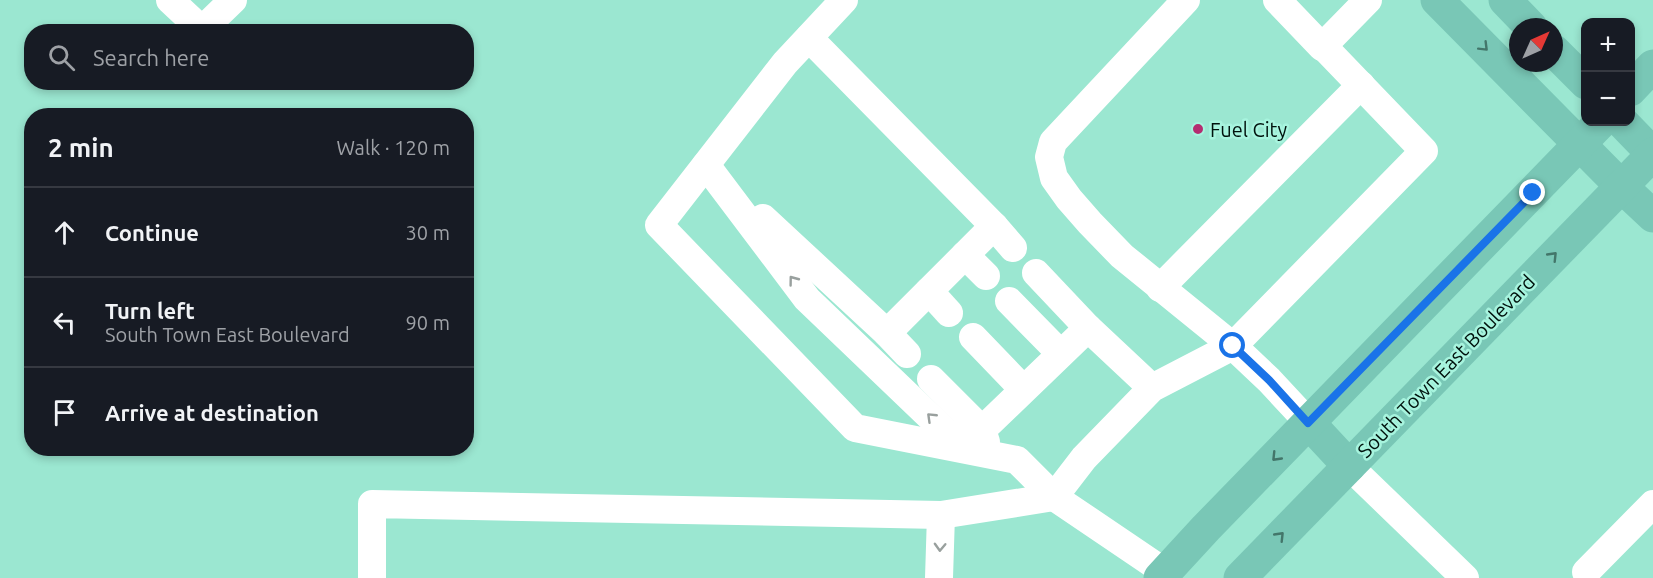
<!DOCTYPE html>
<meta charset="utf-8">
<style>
:root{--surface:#171b24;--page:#20242c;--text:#f1f3f6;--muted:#9ea1a6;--line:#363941}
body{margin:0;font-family:Ubuntu,sans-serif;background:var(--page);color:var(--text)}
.controls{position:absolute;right:18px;top:18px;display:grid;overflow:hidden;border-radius:12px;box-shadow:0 3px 9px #0003}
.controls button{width:54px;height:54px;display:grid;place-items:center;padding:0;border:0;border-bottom:2px solid var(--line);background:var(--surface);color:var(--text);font:30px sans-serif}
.compass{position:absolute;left:1509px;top:18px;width:54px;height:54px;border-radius:50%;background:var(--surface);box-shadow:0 3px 9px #0003;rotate:45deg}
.stop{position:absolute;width:18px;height:18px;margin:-14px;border:4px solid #1a73e8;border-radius:50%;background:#fff}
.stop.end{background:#1a73e8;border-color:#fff;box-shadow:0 2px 6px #0008}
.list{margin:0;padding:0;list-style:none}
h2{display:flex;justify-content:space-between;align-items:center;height:78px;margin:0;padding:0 24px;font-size:26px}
h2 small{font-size:20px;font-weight:400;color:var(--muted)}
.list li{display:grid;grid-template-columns:39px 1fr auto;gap:18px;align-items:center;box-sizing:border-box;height:90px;padding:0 24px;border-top:2px solid var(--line)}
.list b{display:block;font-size:22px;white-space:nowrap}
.list p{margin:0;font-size:20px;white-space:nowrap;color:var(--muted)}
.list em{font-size:20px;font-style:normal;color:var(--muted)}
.icon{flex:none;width:33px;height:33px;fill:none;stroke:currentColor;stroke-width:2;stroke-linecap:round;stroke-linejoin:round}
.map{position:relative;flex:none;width:1653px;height:578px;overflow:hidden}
.search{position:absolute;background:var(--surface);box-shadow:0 3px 9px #0003;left:24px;top:24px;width:450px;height:66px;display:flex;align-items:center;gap:15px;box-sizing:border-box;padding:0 21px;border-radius:24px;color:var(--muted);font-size:22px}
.panel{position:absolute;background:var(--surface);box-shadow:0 3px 9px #0003;left:24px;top:108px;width:450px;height:348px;border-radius:24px}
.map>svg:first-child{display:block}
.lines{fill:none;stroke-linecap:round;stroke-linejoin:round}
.minor{stroke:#fff;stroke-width:28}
.major{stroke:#79c7b6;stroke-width:33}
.oneway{stroke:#43766a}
.oneway2{stroke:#99a09e}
.route{stroke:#1a73e8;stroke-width:8}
.poi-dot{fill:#b42d71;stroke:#a7f4de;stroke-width:2}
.labels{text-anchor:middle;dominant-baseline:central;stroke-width:5;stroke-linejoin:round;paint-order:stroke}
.poi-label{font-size:20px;fill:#00120d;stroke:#a7f4de;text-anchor:start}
.street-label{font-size:20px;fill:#00120d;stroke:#a7f4de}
</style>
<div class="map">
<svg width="1653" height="578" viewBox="0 0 1653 578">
<rect width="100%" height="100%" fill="#9be7d1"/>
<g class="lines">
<g class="minor">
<polyline points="170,0 202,30 233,0"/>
<polyline points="844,0 785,63 659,225 855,428 1017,460 1054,497 1165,572"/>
<polyline points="1186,0 1053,142 1049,157 1054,178 1069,199 1090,223 1122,256 1233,346 1269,380 1309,423"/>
<polyline points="1277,0 1322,47 1368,0"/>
<polyline points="809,38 994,226 1013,248"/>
<polyline points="706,165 807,299 949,435 982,430 1088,328 1152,388"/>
<polyline points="763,218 887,333"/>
<polyline points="965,255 986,276"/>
<polyline points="1036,273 1088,328"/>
<polyline points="1160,288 1361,85"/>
<polyline points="929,291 949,313"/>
<polyline points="1009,301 1060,353"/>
<polyline points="973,337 1023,389"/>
<polyline points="907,354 887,333 994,226"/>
<polyline points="931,379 982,430 986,442"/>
<polyline points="1349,466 1465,578"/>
<polyline points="1586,572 1653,504"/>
<polyline points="372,578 372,504 941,515 1054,497 1084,458 1152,388 1233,346 1424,151 1323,46"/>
<polyline points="939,578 941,515"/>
</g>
<g class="major">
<polyline points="1437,0 1621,186 1653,216"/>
<polyline points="1505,0 1531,27"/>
<polyline points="1554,51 1586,83"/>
<polyline points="1630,90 1653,66"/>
<polyline points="1622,122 1653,154"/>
<polyline points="1309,423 1349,466"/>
<polyline points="1160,578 1206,528 1601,122"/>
<polyline points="1240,578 1653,154"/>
</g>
</g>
<defs><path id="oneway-chevron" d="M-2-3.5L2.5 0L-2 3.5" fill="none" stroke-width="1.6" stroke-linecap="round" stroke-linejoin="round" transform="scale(1.5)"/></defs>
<g class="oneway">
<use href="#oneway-chevron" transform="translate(1484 47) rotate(45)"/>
<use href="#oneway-chevron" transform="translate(1553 256) rotate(-46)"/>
<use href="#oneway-chevron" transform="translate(1276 457) rotate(134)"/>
<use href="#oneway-chevron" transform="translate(1280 536) rotate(-46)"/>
</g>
<g class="oneway2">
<use href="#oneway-chevron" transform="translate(793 280) rotate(-127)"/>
<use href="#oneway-chevron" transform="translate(931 417) rotate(-136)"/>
<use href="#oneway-chevron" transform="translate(940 547) rotate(92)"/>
</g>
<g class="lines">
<polyline class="route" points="1233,346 1269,380 1308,423 1533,193"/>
</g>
<circle class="poi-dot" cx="1198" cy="129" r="6"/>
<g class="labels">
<g class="poi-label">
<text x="1210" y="129">Fuel City</text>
</g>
<g class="street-label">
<text transform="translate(1446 366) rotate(-46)">South Town East Boulevard</text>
</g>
</g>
</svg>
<div class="controls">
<button>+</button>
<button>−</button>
</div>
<svg class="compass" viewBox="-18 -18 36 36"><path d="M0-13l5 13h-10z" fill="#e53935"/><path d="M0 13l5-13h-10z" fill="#9ea1a6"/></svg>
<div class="stop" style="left:1233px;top:346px"></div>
<div class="stop end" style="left:1533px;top:193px"></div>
<div class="search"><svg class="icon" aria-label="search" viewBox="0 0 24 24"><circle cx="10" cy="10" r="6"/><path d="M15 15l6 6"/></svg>Search here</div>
<section class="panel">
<h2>2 min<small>Walk · 120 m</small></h2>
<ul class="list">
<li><svg class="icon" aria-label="ahead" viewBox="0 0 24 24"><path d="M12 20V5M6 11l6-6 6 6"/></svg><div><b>Continue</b></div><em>30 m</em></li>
<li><svg class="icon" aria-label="left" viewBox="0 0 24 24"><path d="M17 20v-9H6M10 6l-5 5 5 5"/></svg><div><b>Turn left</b><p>South Town East Boulevard</p></div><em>90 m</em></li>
<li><svg class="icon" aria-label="arrive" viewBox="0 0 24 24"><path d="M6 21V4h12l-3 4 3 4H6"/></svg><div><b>Arrive at destination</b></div></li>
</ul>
</section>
</div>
